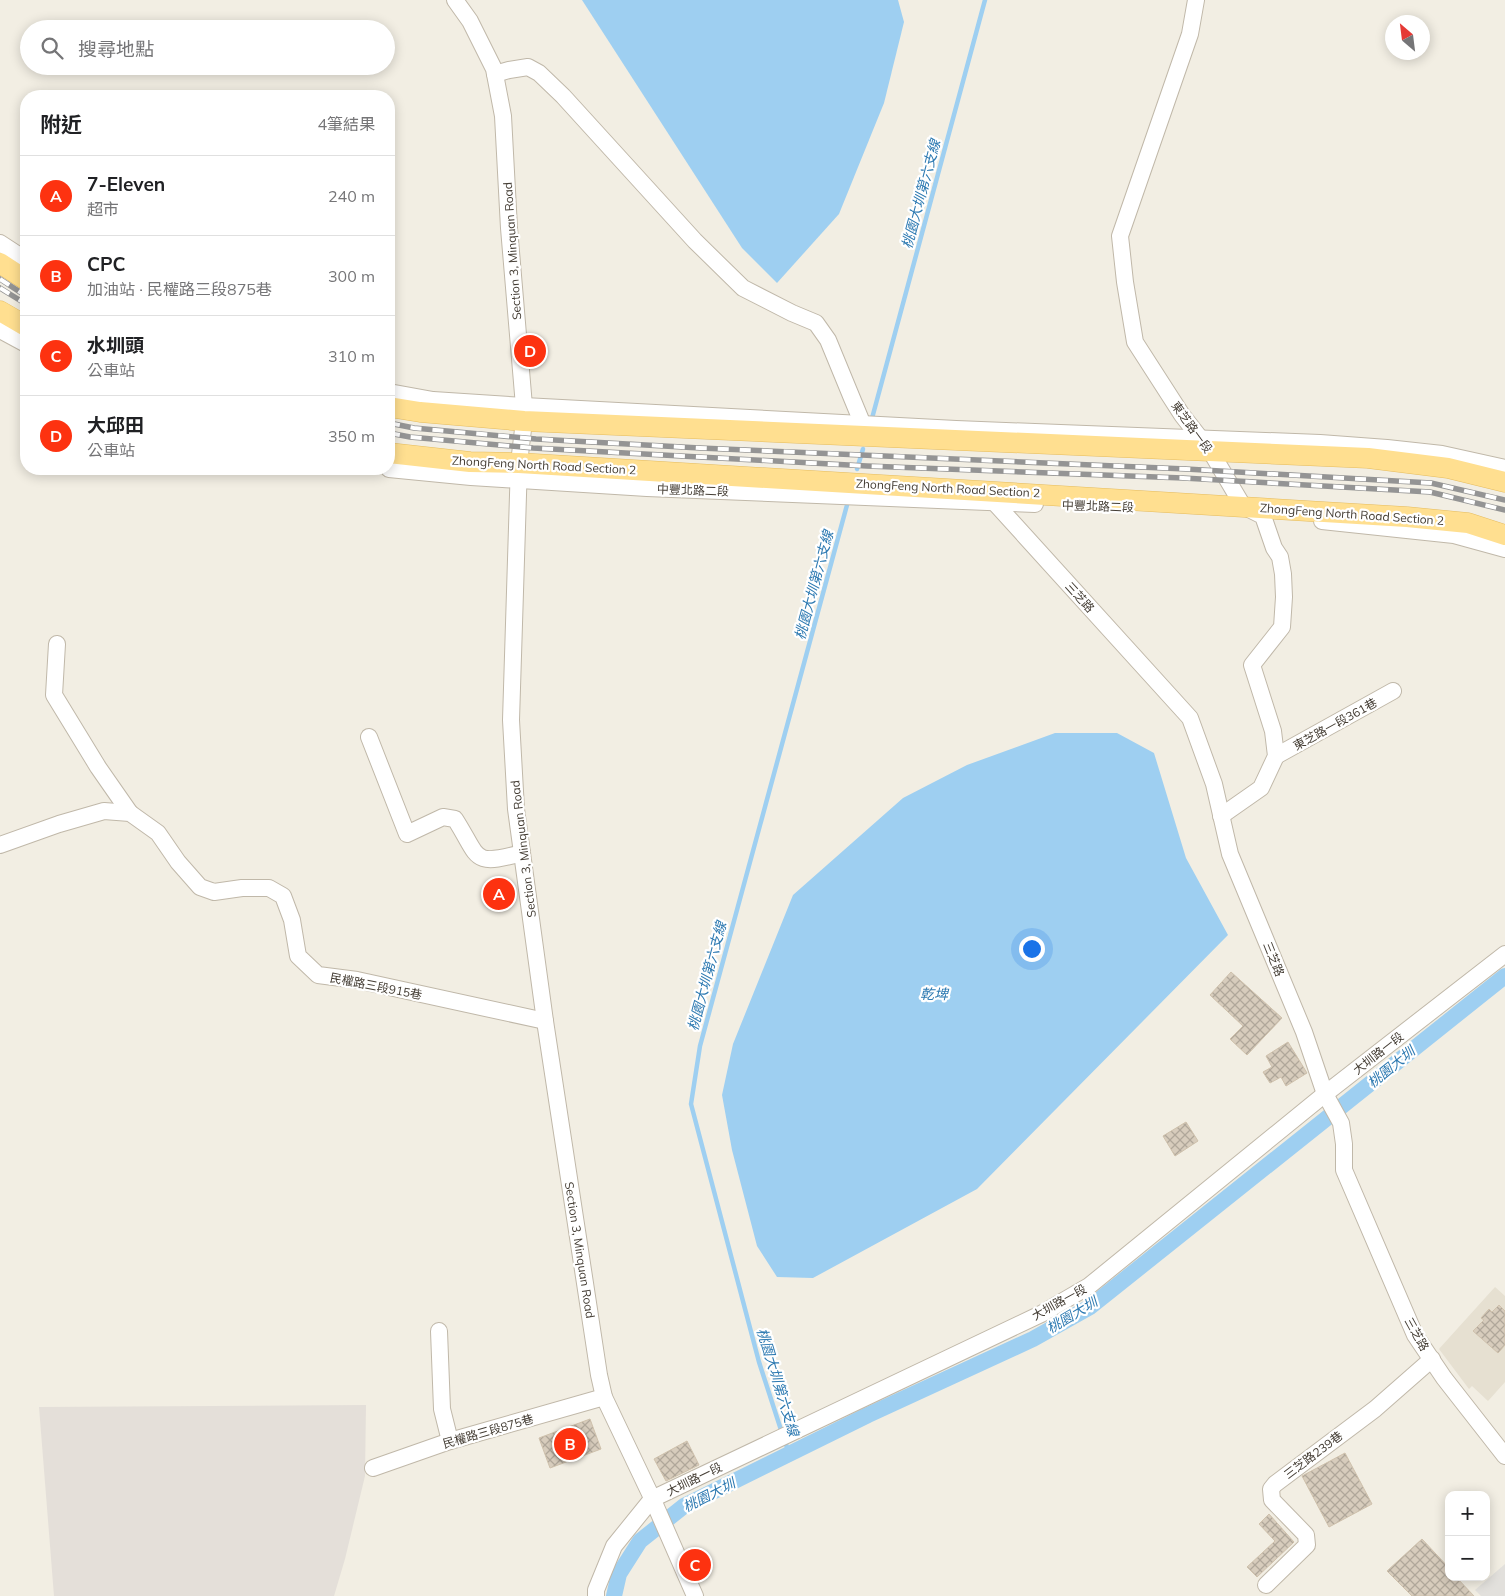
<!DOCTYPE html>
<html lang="zh-TW">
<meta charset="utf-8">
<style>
:root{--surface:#fff;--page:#f6f6f6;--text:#202124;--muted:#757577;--line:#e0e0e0;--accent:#fd3210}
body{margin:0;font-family:Mulish,"Noto Sans TC",sans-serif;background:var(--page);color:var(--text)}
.controls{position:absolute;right:15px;bottom:15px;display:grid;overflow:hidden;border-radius:10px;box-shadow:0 2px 12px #0003}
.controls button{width:45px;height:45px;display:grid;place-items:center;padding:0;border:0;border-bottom:1px solid var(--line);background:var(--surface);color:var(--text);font:25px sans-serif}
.compass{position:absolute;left:1385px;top:15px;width:45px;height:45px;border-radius:50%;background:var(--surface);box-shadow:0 2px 12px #0003;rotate:332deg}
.you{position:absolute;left:1031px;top:948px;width:18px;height:18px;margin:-12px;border:4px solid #fff;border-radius:50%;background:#1a73e8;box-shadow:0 0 0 8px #1a73e833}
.badge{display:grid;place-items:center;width:32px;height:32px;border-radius:50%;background:var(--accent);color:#fff;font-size:16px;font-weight:700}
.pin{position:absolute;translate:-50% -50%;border:2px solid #fff;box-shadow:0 1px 5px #0006}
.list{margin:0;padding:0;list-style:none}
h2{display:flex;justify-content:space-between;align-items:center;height:65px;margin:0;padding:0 20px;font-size:21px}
h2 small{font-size:16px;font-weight:400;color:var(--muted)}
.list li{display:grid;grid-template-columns:32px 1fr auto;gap:15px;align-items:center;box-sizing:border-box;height:80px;padding:0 20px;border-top:1px solid var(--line)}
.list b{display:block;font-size:19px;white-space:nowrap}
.list p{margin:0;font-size:16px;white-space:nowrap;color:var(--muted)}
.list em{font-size:16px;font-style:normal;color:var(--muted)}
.icon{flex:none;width:28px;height:28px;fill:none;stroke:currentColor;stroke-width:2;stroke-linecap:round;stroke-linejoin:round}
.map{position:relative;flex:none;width:1505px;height:1596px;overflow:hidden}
.search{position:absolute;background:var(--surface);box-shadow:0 2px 12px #0003;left:20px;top:20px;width:375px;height:55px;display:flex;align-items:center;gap:12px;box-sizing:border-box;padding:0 18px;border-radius:28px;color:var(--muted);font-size:19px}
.panel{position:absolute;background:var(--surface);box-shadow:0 2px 12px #0003;left:20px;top:90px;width:375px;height:385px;border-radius:20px}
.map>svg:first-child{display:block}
.residential{fill:#e6e0d1}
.industrial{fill:#e4dfd9}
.parking{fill:#e2e0dc}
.water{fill:#9ecff1}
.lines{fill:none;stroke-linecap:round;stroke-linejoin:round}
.stream{stroke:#9ecff1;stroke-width:4.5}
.canal{stroke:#9ecff1;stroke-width:16}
.building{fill:url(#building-cross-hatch);stroke:#cfc1ac}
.minor-casing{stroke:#c0b8a9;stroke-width:18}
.major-casing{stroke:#e5bc5f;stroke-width:21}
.minor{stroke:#fff;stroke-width:16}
.major{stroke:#ffdf90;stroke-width:20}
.rail-casing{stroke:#949494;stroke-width:5.5}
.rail{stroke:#fff;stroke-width:4;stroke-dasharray:11;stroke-linecap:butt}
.labels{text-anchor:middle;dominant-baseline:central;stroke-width:4.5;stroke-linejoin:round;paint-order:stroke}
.street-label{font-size:12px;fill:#443d34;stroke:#fff}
.water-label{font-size:14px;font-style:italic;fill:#2c79b1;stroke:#fff}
</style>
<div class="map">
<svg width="1505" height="1596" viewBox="0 0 1505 1596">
<defs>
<pattern id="building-cross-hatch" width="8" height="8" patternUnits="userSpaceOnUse" patternTransform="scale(1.25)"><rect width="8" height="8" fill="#d7ccbc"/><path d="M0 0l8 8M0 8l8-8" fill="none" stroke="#b0a79a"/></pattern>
</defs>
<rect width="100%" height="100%" fill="#f2eee3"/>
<polygon class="residential" points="1495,1287 1505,1296 1505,1382 1488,1401 1472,1386 1469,1389 1439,1349"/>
<polygon class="industrial" points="366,1405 365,1476 345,1559 334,1596 54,1596 39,1407"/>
<polygon class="parking" points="1505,1564 1505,1596 1481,1596 1475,1590"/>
<g class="water">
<polygon points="582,0 898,0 904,22 884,103 839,214 777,283 742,248"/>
<polygon points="1055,733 1117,733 1154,753 1186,858 1228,935 977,1189 813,1278 777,1277 757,1246 732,1150 722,1095 733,1044 793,895 903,798 967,765"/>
</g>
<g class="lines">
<g class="stream">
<polyline points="871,422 985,0"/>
<polyline points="857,469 863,449"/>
<polyline points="782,1433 759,1362 691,1104 700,1046 847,505"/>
<polyline points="785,1441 789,1454"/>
</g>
<polyline class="canal" points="614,1596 619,1574 640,1541 684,1506 868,1415 1033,1339 1090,1307 1505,976"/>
</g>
<g class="building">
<polygon points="1231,972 1282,1018 1247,1055 1230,1039 1243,1026 1210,995"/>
<polygon points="1288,1042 1307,1073 1286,1086 1281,1077 1270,1083 1263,1072 1272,1067 1266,1056"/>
<polygon points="1186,1122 1198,1141 1175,1156 1163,1136"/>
<polygon points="1499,1305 1505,1311 1505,1345 1498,1353 1473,1331 1484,1320 1481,1318 1489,1309 1492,1312"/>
<polygon points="590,1419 601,1449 550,1468 539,1438"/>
<polygon points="687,1441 699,1465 666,1481 654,1459"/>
<polygon points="1345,1453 1372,1504 1329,1527 1302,1476"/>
<polygon points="1269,1514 1294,1542 1257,1577 1247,1567 1275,1541 1259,1524"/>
<polygon points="1422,1539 1449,1568 1449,1577 1456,1577 1474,1596 1412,1596 1387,1571"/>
</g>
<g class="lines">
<defs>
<g id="minor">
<polyline points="455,0 470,21 494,69 503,116 509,228 524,406 524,421 519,463 511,720 516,809 545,1021 599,1375 604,1397 653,1500 695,1596"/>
<polyline points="1196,0 1190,34 1120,236 1125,282 1135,342 1182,415 1211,452 1243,506 1263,516 1274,548 1280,557 1283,574 1284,597 1282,627 1252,665 1273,731 1276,756 1261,788 1221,816"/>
<polyline points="495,74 509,70 528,67 539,73 563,96 695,241 743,288 792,313 816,323 828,340 863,425"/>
<polyline points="0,243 26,260"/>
<polyline points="0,330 26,344"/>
<polyline points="389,392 433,400 524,406 956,429 1320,443 1387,448 1442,454 1505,468"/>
<polyline points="389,469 471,477 647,488 1035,504"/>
<polyline points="994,502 1190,718 1214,784 1230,854 1304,1032 1325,1094 1341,1123 1344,1144 1344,1170 1415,1335 1444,1378 1505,1456"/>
<polyline points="1322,521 1454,535 1505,549"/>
<polyline points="57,644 54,695 98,767 130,813"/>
<path d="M 369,737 L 407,834 L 443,817 L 455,819 C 480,858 471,867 522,853"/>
<polyline points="1276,756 1393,691"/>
<polyline points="0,845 59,824 104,811 130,813 158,833 178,862 200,887 214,892 242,888 269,888 283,896 292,920 298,956 318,975 357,980 545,1021"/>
<polyline points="439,1331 442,1409 450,1441"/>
<polyline points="373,1468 450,1441 604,1397"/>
<polyline points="1266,1585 1307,1545 1306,1535 1272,1500 1271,1489 1275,1484 1375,1409 1432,1359"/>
<polyline points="596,1596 596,1590 614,1546 652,1499 1041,1314 1089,1286 1325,1094 1505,954"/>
</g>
<g id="major">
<polyline points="0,263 26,280"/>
<polyline points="0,311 26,326"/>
<polyline points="389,407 420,412 524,421 1368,458 1448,468 1505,482"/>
<polyline points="389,453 470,462 519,463 1407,517 1468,523 1505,535"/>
</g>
</defs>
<use href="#minor" class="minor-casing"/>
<use href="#major" class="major-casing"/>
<use href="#minor" class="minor"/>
<use href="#major" class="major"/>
<defs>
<g id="rail">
<polyline points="0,279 26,296"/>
<polyline points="0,288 26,304"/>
<polyline points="389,423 414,428 536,439 700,448 1186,469 1431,483 1505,500"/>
<polyline points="389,433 410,437 533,448 867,466 1183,478 1430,492 1505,510"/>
</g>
</defs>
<use href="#rail" class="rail-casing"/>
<use href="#rail" class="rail"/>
</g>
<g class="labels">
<g class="street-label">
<text transform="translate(512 251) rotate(-94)">Section 3, Minquan Road</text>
<text transform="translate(1192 427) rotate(54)">東芝路一段</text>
<text transform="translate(544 465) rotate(3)">ZhongFeng North Road Section 2</text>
<text transform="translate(948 488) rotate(3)">ZhongFeng North Road Section 2</text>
<text transform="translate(693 490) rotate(2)">中豐北路二段</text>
<text transform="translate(1098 506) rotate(2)">中豐北路二段</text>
<text transform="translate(1352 514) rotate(4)">ZhongFeng North Road Section 2</text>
<text transform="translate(1080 597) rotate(48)">三芝路</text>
<text transform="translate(1335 724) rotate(-29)">東芝路一段361巷</text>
<text transform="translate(523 849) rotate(-97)">Section 3, Minquan Road</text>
<text transform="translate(1274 959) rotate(68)">三芝路</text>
<text transform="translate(376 986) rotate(11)">民權路三段915巷</text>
<text transform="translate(1378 1053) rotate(-38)">大圳路一段</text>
<text transform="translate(580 1250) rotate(81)">Section 3, Minquan Road</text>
<text transform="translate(1059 1302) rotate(-29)">大圳路一段</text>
<text transform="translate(1417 1334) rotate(61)">三芝路</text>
<text transform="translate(488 1431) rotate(-16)">民權路三段875巷</text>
<text transform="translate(1313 1455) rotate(-37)">三芝路239巷</text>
<text transform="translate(694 1479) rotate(-26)">大圳路一段</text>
</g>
<g class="water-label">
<text transform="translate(921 194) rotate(-75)">桃園大圳第六支線</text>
<text transform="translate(814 585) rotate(-75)">桃園大圳第六支線</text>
<text transform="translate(707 976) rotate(-75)">桃園大圳第六支線</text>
<text x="934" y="994">乾埤</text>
<text transform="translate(1391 1067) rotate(-39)">桃園大圳</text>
<text transform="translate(1072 1315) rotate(-31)">桃園大圳</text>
<text transform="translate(778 1382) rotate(73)">桃園大圳第六支線</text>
<text transform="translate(709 1495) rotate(-27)">桃園大圳</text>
</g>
</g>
</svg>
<div class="controls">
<button>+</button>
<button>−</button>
</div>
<svg class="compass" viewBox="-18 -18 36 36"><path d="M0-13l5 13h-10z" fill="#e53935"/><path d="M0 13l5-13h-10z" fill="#757577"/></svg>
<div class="you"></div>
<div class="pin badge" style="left:499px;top:894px">A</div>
<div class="pin badge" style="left:570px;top:1444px">B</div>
<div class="pin badge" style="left:695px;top:1565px">C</div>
<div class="pin badge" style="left:530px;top:351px">D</div>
<div class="search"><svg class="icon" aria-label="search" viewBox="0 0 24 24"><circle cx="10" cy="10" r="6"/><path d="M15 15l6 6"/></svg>搜尋地點</div>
<section class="panel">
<h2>附近<small>4筆結果</small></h2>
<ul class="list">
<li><span class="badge">A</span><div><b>7-Eleven</b><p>超市</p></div><em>240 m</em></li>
<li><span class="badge">B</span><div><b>CPC</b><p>加油站 · 民權路三段875巷</p></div><em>300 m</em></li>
<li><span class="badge">C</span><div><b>水圳頭</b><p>公車站</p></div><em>310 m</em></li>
<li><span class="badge">D</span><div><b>大邱田</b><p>公車站</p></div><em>350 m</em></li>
</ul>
</section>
</div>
